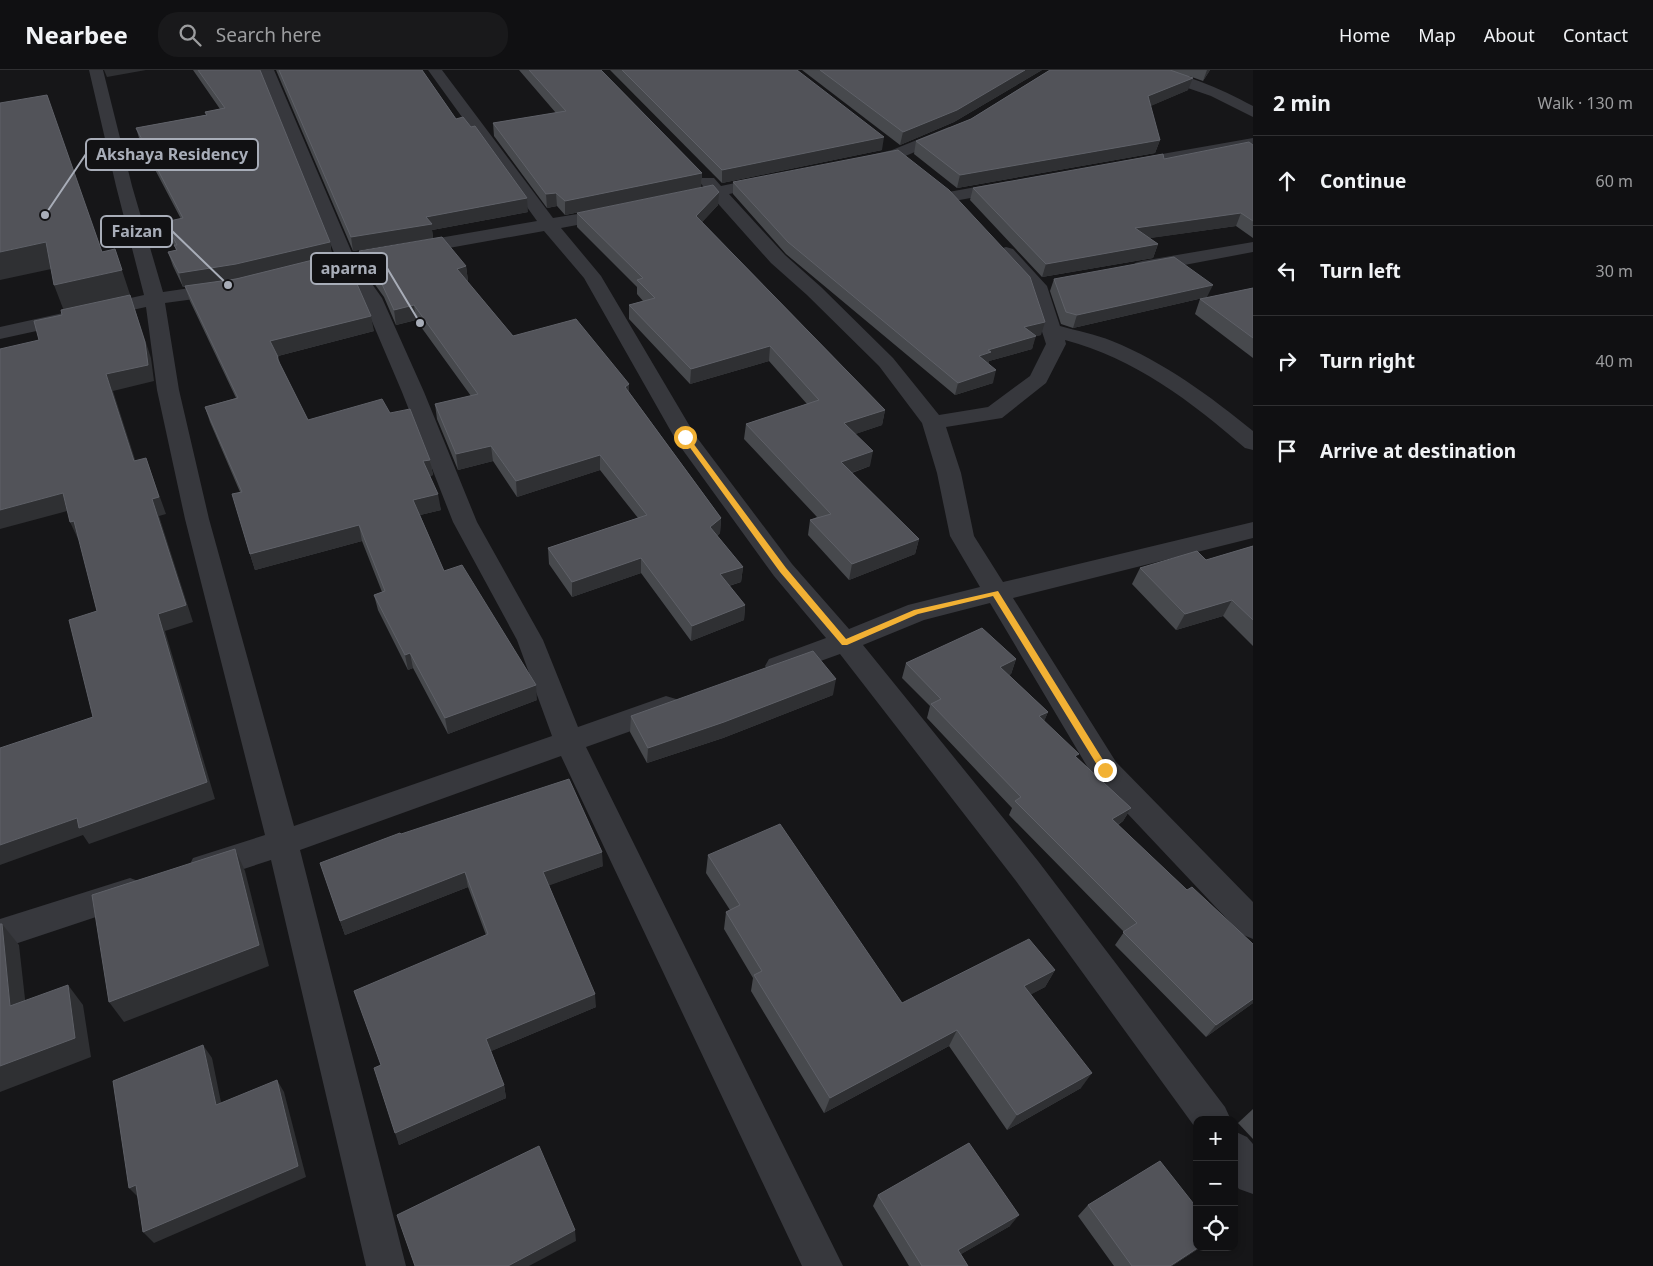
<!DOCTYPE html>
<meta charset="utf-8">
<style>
:root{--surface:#101012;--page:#19191b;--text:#f1f3f6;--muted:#9c9d9f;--line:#303032}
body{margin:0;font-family:"Noto Sans",sans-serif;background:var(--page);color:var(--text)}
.controls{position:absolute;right:15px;bottom:15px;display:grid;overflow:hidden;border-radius:10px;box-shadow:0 2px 8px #0003}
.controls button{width:45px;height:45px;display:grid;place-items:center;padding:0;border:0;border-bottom:1px solid var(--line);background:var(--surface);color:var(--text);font:25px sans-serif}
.stop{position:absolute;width:15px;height:15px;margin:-11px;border:4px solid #f2b134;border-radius:50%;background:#fff}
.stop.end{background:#f2b134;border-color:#fff;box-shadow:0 1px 5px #0008}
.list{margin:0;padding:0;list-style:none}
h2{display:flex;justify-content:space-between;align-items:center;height:65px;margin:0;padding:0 20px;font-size:21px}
h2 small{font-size:16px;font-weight:400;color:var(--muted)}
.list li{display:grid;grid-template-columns:32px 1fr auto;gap:15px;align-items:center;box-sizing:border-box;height:90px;padding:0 20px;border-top:1px solid var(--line)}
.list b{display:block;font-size:19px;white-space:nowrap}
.list em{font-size:16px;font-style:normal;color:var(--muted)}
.icon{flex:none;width:28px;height:28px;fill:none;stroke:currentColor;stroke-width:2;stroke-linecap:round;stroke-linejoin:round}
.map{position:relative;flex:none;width:1253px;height:1196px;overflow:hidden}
header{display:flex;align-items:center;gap:30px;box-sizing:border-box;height:70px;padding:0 25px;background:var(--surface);border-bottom:1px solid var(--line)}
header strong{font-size:24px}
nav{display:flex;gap:28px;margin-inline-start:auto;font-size:18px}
.search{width:350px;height:45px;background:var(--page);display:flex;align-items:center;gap:12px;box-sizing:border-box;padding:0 18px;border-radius:20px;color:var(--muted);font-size:19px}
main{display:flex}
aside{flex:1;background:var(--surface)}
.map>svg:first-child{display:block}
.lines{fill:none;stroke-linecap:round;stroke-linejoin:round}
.minor{fill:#37383d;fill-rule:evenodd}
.wall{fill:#47494d}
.shaded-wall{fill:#2f3033}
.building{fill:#525359;stroke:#5f6168}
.route{fill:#f2b134}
.leader{fill:none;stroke:#a8adb8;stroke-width:2}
.callout-dot{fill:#a8adb8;stroke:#111113;stroke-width:2}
.callout{fill:#111113;stroke:#a8adb8;stroke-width:2}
.callout-label{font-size:16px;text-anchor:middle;font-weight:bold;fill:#a8adb8}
</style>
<header>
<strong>Nearbee</strong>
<div class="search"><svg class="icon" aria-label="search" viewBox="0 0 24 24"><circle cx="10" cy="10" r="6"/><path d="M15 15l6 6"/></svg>Search here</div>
<nav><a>Home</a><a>Map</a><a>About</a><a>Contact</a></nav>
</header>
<main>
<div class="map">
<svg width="1253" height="1196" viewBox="0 0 1253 1196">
<rect width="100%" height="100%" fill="#161618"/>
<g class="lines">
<g class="minor">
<polygon points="89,0 103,0 132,116 163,222 224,213 231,215 234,219 231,223 224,225 165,233 179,320 209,449 294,756 552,666 517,570 453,452 402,322 362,228 337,190 260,0 274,0 355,190 382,228 424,322 477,452 543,570 578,657 666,626 676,629 680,637 676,645 586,677 843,1196 802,1196 561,686 300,780 406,1196 366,1196 271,790 204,812 193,808 188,798 193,788 265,765 185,449 157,320 146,237 0,269 0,257 144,225 116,116"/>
<path d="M 428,0 L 442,0 L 553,148 L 614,138 L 620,139 L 623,143 L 620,147 L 561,158 L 601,206 L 695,365 L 792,494 L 849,559 L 908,535 L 980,517 L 950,466 L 937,403 L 922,353 L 879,296 L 807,225 L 771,193 L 713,128 L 681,134 L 675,133 L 672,129 L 675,125 L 705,119 L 700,112 L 702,108 L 714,108 L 721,116 L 769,106 L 775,107 L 777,111 L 775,115 L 729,124 L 785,185 L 821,217 L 893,288 L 939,345 L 988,337 L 1030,306 L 1046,274 L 1028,218 L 997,183 L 999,179 L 1006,177 L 1013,179 L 1047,216 L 1060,256 C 1077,261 1095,264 1112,271 C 1164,292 1210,326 1253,361 L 1253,380 L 1245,378 C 1192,332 1134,288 1065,270 L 1066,274 L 1046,313 L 1002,348 L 946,357 L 961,403 L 974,466 L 1003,512 L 1253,452 L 1253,468 L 1013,528 L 1116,692 L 1253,832 L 1253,869 L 1241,864 L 1094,708 L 990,533 L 924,550 L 863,575 L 1038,791 L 1225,1037 L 1231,1050 L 1197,1050 L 1197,1060 L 1016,811 L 840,584 L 779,606 L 769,603 L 765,596 L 769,589 L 826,568 L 774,506 L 677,372 L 584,208 L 544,161 L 410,185 L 404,183 L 401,179 L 404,175 L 410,173 L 537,151 Z"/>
<path d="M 1142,0 C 1181,0 1219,18 1253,36 L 1253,47 L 1211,26 L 1144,3 Z"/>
<polygon points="949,57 955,59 957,62 955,65 903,87 864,96 858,94 856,91 858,88 892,80"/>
<polygon points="1253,68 1253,78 1128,100 1122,99 1120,95 1122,91 1128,90"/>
<polygon points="1009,111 1015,112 1017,116 1015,120 954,131 948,130 945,126 948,122 954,121"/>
<polygon points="1253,172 1253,182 1142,203 1135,201 1133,197 1135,193 1142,191"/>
<polygon points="130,808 141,812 146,822 141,832 0,879 0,849"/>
<polygon points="1234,1061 1247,1067 1253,1074 1253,1124 1239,1119 1234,1112"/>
</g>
</g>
<g class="wall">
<polygon points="193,0 260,0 330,172 332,186 374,261 278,286 280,294 308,350 390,343 430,390 433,405 430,406 441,440 420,445 444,501 537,630 448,664 413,598 408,600 378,540 374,525 382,522 362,471 255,500 250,484 240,422 210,352 205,337 236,328 190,231 185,217 183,217 173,196 168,182 176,180 174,175 170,166 165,152 181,149 140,71 136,58 206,45 205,42 220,39"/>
<polygon points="276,0 422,0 456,49 528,142 432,160 433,168 353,181"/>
<polygon points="519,0 601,0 702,103 701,117 565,145 557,136 547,138 494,66 493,53 556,43"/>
<polygon points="610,0 797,0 882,80 722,113"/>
<polygon points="802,0 1042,0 954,52 900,75"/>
<polygon points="1050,0 1210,0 1203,11 1189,6 1188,20 1150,36 1160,70 1155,83 957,118 914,84 916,71 971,49"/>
<polygon points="1253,75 1253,168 1236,156 1149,168 1158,174 1153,188 1042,207 970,130 973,118 1164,89"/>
<polygon points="733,112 1041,265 1035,266 1032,279 989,291 988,294 993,313 955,325 786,184 733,124"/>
<polygon points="718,135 702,152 885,340 882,355 855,364 870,396 852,403 919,469 915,484 849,510 808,465 810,450 817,447 744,369 746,354 807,334 769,291 690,314 629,249 629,235 643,231 637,224 637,217 577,157 577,143"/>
<polygon points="359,181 466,196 468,211 467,211 513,266 629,314 629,322 721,448 720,463 717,466 743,497 741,512 729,516 745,535 744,550 691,571 641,503 572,527 549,494 548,478 638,448 600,400 517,427 493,391 458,400 437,349 435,334 471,326 416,250 396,255 384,227 361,195"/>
<polygon points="1054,209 1207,227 1073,258 1061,254 1050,221"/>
<polygon points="1253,218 1253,288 1195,244 1200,229"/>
<polygon points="1253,476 1253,576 1223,546 1176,560 1132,514 1140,498 1206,490"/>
<polygon points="1016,589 1011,604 1009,605 1048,642 1044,651 1077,688 1131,738 1123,751 1118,755 1187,820 1253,874 1253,933 1206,967 1115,875 1124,862 1009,745 1012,738 927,648 930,636 902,608 906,593"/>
<polygon points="833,625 723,668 647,693 630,662 631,646"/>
<polygon points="401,764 603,796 549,815 596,937 491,981 504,1015 506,1028 399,1075 381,995 486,865 468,817 345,865 340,851"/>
<polygon points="708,785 902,933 1055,900 1045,917 1031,924 1081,1018 1007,1060 949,976 824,1043 751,921 753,908 724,859 726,842 730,840 706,803"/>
<polygon points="1253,1039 1253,1069 1238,1053"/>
<polygon points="878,1125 1010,1156 961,1184 968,1196 909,1196 873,1136"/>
<polygon points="1088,1135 1197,1177 1201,1177 1172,1196 1114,1196 1078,1146"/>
</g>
<g class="shaded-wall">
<polygon points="104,0 146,0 107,7"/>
<polygon points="1025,0 1042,0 954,52 900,75 903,62"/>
<polygon points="1207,0 1210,0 1203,11"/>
<polygon points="1193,8 1188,20 1144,39 1148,26"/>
<polygon points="884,67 882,80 722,113 722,100"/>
<polygon points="1160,70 1155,83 957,118 960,105"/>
<polygon points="702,103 701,117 565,145 565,131"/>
<polygon points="719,122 718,135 695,160 696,146"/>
<polygon points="556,123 557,136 547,138 546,124"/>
<polygon points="527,128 528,142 432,160 433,168 353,181 351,167 426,147"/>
<polygon points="1241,143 1236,156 1130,171 1135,158"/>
<polygon points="46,172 56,198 0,210 0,182"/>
<polygon points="330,172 332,186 240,208 183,217 179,203"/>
<polygon points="1158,174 1153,188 1042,207 1046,194"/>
<polygon points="115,179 151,288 154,311 113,321 141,408 134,391 106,304 64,241 54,215 109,203"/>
<polygon points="466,196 468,211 459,213 457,199"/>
<polygon points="1213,215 1207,227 1073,258 1077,245"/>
<polygon points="414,235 416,250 396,255 394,240"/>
<polygon points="371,246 374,261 274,287 270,271"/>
<polygon points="1045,252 1041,265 1020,270 1024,257"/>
<polygon points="1036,266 1032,279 989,291 988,295 979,286 988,280"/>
<polygon points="770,276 769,291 690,314 691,299"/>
<polygon points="996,300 993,313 955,325 958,313"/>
<polygon points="629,314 629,329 625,317"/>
<polygon points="885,340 882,355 841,369 844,353"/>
<polygon points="491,376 493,391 458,400 456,384"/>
<polygon points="873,381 870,396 839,407 841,392"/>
<polygon points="600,385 600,400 517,427 516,411"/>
<polygon points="146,388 152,405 166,444 159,446 193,552 165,561 215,729 89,774 83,765 0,795 0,775 77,748 158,544 152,429"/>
<polygon points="430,390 433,405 426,407 423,391"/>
<polygon points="63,423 71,440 0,459 0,440"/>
<polygon points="438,424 441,440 416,446 413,430"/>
<polygon points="721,448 720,463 709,473 710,457"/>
<polygon points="74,451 82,468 78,469 70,452"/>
<polygon points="359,455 362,471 255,500 250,484"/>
<polygon points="919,469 915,484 849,510 852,494"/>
<polygon points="641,488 641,503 572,527 572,512"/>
<polygon points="743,497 741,512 718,519 720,504"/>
<polygon points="1232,530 1223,546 1176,560 1185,544"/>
<polygon points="745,535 744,550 691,571 692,556"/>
<polygon points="410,583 413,598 408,600 405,585"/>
<polygon points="1016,589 1011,604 995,611 1000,597"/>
<polygon points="836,609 833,625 723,668 647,693 648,678"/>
<polygon points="536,615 537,630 448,664 445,648"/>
<polygon points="1048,642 1042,656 1039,646"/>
<polygon points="1131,738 1123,751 1104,763 1112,749"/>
<polygon points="235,779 245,801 269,896 124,952 109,932"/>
<polygon points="602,782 603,796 545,817 543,802"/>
<polygon points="465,802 468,817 345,865 340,851"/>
<polygon points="2,854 19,875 28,956 10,936"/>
<polygon points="1055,900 1045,917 1015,933 1024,916"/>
<polygon points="68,915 83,935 91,987 0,1022 0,996"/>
<polygon points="595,924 596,937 489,982 486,969"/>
<polygon points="1253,929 1253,933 1206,967 1216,955"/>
<polygon points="957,960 949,976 824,1043 830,1028"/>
<polygon points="203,975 212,988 224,1047 216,1035"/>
<polygon points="1092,1003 1081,1018 1007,1060 1017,1045"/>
<polygon points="277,1010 284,1022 306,1107 154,1173 143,1162"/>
<polygon points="504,1015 506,1028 399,1075 395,1063"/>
<polygon points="136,1115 140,1129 129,1118"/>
<polygon points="1019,1145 1010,1156 951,1190 958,1180"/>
<polygon points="575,1160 576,1171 529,1196 508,1196"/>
<polygon points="1199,1177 1201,1177 1172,1196 1170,1196"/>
</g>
<g class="building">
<polygon points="198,0 260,0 330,172 236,194 179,203 168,182 177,180 174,175 177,175 165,152 183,148 136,58 207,45 205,42 225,38"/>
<polygon points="279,0 422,0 456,49 463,47 471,57 475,56 527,128 426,147 432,154 351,167"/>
<polygon points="529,0 601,0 702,103 565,131 556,123 546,124 493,53 566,41"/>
<polygon points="622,0 797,0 884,67 722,100"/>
<polygon points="820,0 1025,0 957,40 903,62"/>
<polygon points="1050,0 1170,0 1193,8 1148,26 1160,70 960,105 916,71 971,49"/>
<polygon points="47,25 102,182 115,179 122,200 54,215 46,172 0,182 0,33"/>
<polygon points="1249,72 1253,75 1253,151 1241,143 1135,158 1158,174 1046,194 973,118 1163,84 1164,89"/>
<polygon points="898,80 949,120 1030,207 1045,252 1024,257 1036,266 988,280 991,282 979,286 996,300 958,313 788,172 733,112"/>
<polygon points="713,115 719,122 696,146 885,340 844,353 873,381 841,392 919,469 852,494 810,450 831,444 746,354 819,330 770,276 691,299 629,235 655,228 637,210 643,208 577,143"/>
<polygon points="442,167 466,196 457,199 513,266 576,249 629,314 625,317 721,448 710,457 743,497 720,504 745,535 692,556 641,488 572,512 548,478 647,445 600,385 516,411 491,376 456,384 435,334 478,324 414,235 394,240 381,212 359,181"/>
<polygon points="337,184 357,214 371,246 270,271 278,287 277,288 308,350 382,329 390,343 410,339 430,390 423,391 438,424 413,430 444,501 462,495 536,615 445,648 410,583 405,585 374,525 385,521 359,455 250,484 232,424 242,422 205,337 238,328 185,216 236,209"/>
<polygon points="1174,187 1213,215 1077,245 1066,242 1054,209"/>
<polygon points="1253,218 1253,268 1200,229"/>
<polygon points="130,225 145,272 148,295 106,304 134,391 146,388 159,427 152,429 186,535 158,544 207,712 79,758 77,748 0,775 0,678 93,647 69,550 97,541 74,451 70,452 63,423 0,440 0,279 39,270 34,251 62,245 61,240"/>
<polygon points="1253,476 1253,550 1232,530 1185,544 1140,498 1197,481 1206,490"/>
<polygon points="982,558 1016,589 1000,597 1048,642 1039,646 1079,684 1075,686 1131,738 1112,749 1187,820 1192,817 1253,874 1253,929 1216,955 1123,862 1137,853 1015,731 1021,727 931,634 941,629 906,593"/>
<polygon points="813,581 836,609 724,652 648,678 631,646"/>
<polygon points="569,709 602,782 543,802 595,924 486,969 504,1015 395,1063 374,998 381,995 354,921 488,864 465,802 340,851 320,793 400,763 401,764"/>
<polygon points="780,754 902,933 1029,869 1055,900 1024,916 1092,1003 1017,1045 957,960 830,1028 754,905 762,901 726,842 740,835 708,785"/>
<polygon points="235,779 259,875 109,932 92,825"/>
<polygon points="0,854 2,854 10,936 68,915 75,968 0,996"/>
<polygon points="203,975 216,1035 277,1010 298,1096 143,1162 136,1115 129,1118 113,1011"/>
<polygon points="969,1073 1019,1145 958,1180 968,1196 922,1196 878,1125"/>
<polygon points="539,1076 575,1160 508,1196 415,1196 397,1145"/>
<polygon points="1160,1091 1197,1138 1197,1177 1199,1177 1170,1196 1132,1196 1088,1135"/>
</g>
<polygon class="route" points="685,365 687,365 786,498 846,569 914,540 998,521 1108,698 1108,703 1102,703 993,526 918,544 847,575 842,575 780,502 683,368 682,367"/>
<path class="leader" d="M45 145L86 84M228 215L172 161M420 253L387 198"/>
<g class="callout-dot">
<circle cx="45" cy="145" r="5"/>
<circle cx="228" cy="215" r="5"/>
<circle cx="420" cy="253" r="5"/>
</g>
<g class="callout">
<rect x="86" y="69" width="172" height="31" rx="5"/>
<rect x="101" y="146" width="71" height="31" rx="5"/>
<rect x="311" y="183" width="76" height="31" rx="5"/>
</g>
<g class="callout-label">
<text x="172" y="90">Akshaya Residency</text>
<text x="137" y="167">Faizan</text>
<text x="349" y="204">aparna</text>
</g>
</svg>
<div class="controls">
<button>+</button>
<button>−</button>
<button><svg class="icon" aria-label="locate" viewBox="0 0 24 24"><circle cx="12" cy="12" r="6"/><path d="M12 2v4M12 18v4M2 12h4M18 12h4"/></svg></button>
</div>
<div class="stop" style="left:685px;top:367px"></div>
<div class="stop end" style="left:1105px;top:700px"></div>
</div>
<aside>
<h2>2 min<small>Walk · 130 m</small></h2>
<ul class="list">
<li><svg class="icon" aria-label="ahead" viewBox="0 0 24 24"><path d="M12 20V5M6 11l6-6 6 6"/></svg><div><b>Continue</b></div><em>60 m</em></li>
<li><svg class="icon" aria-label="left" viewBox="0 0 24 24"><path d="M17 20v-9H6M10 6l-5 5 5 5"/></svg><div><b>Turn left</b></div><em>30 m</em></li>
<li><svg class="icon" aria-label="right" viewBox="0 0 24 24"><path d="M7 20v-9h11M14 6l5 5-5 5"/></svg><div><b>Turn right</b></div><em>40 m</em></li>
<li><svg class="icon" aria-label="arrive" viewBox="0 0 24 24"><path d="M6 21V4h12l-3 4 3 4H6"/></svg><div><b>Arrive at destination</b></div></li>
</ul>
</aside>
</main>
